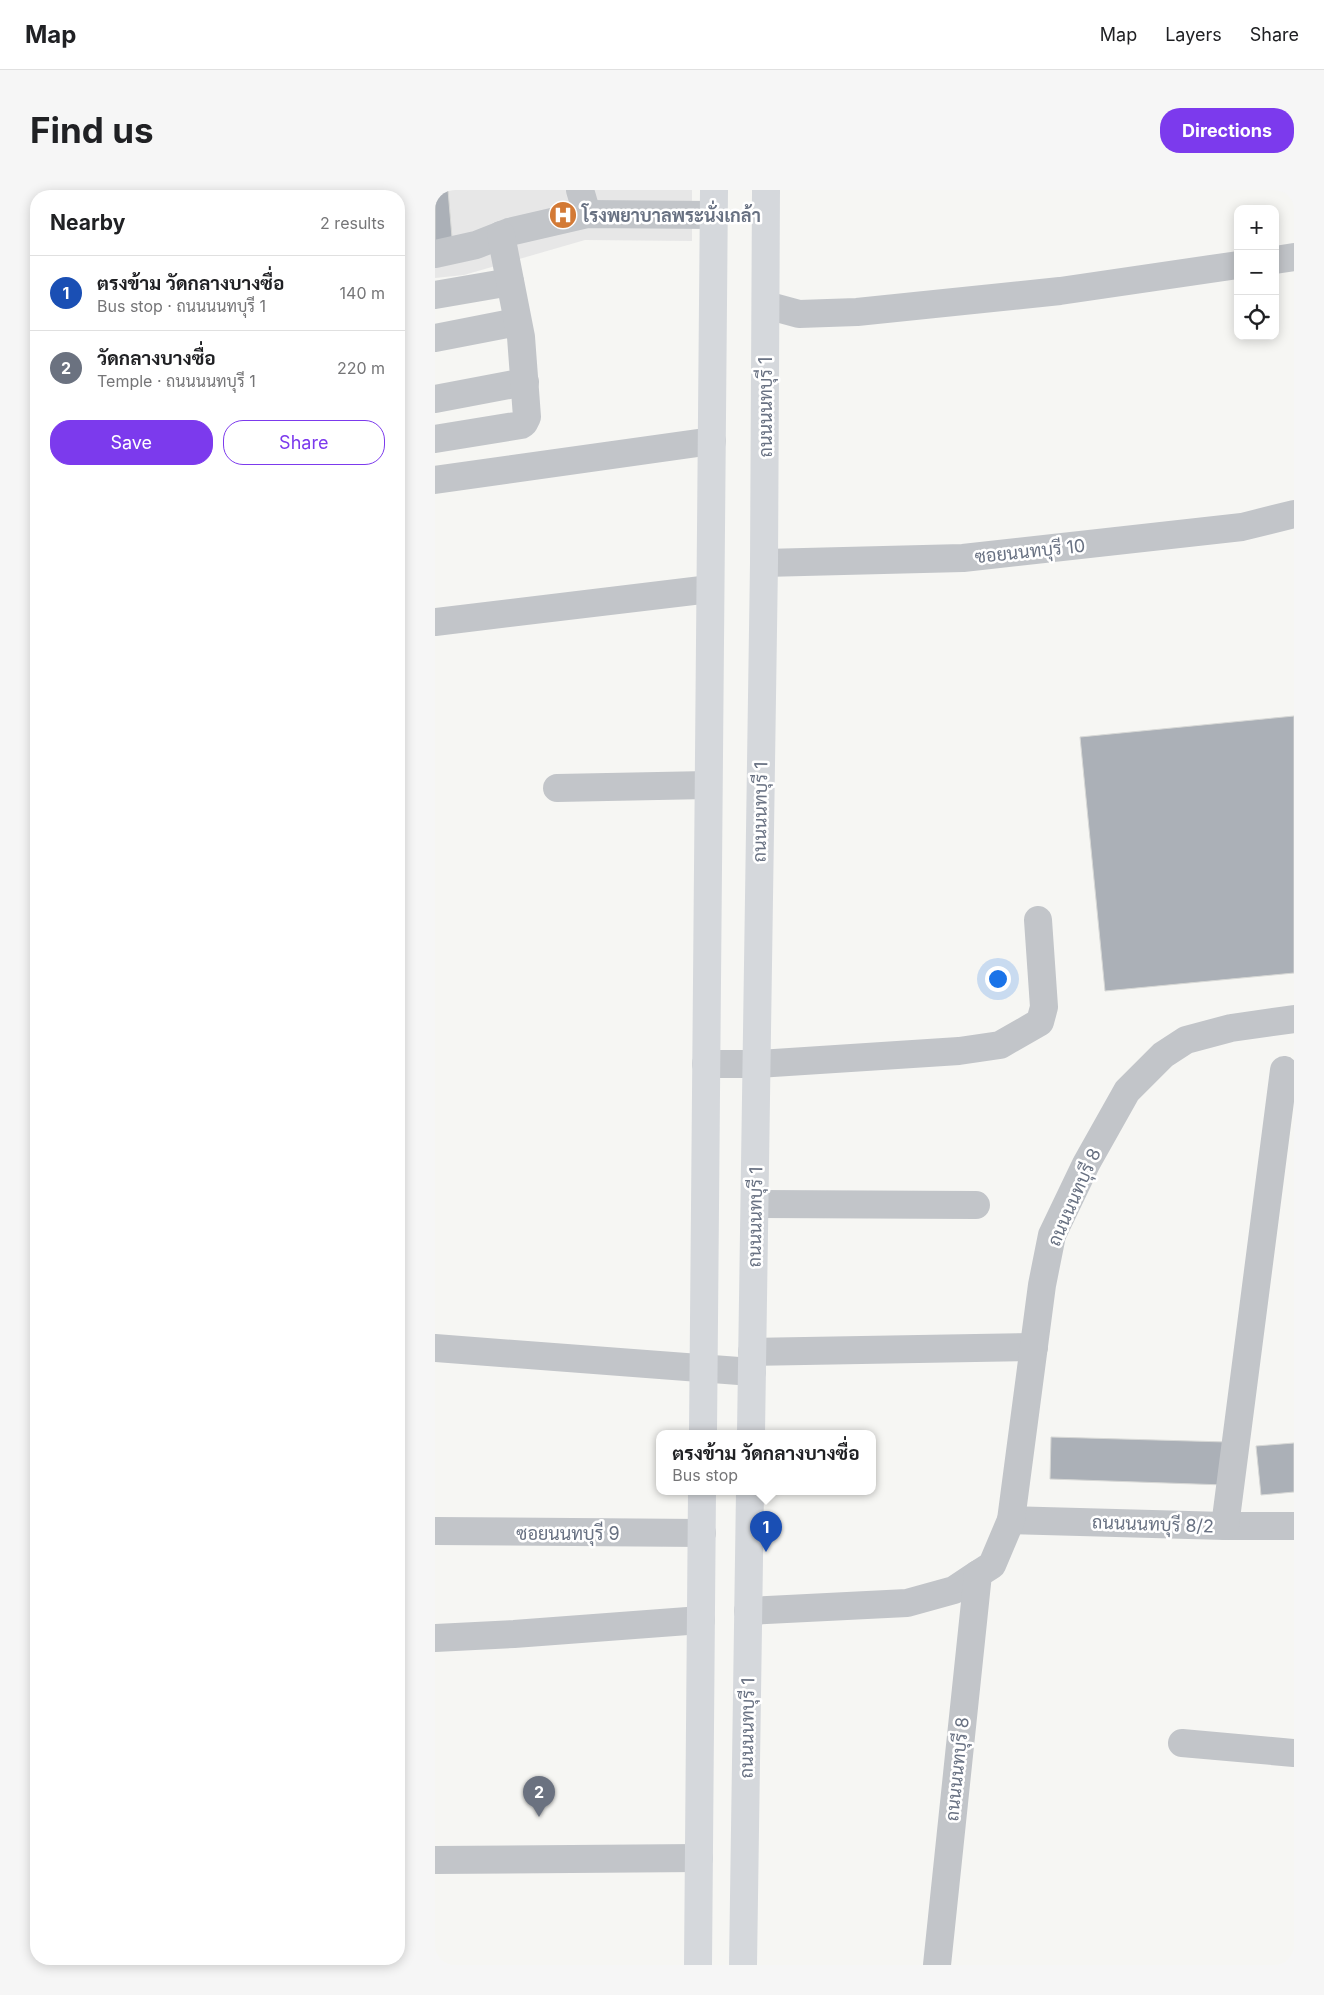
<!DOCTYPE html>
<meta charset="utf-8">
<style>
:root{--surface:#fff;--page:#f6f6f6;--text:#202124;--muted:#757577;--line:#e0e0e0;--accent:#7c3aed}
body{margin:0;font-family:Inter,Sarabun,sans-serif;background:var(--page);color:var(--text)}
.controls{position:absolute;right:15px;top:15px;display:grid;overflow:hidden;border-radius:10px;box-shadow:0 2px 12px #0003}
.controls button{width:45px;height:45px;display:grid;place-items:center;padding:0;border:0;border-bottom:1px solid var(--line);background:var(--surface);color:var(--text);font:25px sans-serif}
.you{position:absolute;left:562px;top:788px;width:18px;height:18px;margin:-12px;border:4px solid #fff;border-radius:50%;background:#1a73e8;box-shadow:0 0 0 8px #1a73e833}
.badge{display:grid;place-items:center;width:32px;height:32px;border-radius:50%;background:var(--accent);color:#fff;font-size:16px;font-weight:700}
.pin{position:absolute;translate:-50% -41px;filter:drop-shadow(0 1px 2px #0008)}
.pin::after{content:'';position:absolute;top:26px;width:18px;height:15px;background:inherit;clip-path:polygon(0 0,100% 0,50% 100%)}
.popup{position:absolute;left:221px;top:1240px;width:220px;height:65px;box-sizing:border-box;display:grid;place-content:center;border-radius:10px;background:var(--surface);filter:drop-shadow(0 1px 4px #0005);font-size:16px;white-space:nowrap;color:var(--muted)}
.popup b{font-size:19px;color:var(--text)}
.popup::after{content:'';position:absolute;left:50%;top:100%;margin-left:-10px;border:10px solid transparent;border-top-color:var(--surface)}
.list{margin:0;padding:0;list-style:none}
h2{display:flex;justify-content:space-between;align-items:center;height:65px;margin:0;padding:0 20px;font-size:21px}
h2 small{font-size:16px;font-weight:400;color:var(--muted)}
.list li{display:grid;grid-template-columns:32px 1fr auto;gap:15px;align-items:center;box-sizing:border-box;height:75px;padding:0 20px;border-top:1px solid var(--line)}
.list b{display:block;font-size:19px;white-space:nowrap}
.list p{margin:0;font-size:16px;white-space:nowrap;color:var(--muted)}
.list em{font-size:16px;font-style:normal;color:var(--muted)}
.actions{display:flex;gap:10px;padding:15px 20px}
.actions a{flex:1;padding:11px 0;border:1px solid var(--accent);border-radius:20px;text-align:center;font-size:18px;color:var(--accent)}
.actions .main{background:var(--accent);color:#fff}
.icon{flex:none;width:28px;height:28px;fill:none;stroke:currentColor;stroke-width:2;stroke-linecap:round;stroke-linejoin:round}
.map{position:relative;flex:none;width:859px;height:1775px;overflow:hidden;border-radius:20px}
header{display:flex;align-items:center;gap:30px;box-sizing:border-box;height:70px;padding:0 25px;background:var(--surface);border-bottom:1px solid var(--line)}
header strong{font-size:24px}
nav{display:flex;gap:28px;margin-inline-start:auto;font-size:18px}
.intro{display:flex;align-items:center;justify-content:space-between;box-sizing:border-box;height:120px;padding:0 30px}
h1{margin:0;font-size:35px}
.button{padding:12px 22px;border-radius:20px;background:var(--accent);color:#fff;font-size:18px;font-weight:700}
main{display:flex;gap:30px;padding:0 30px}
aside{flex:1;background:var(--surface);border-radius:20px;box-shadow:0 2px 12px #0003}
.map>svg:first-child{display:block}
.built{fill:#e7e7e7}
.building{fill:#abb0b7;stroke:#d7d8d6}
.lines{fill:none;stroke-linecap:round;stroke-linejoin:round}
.minor{stroke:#c2c5c9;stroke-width:28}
.major{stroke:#d5d8dc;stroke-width:28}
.labels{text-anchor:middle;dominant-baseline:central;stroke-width:5;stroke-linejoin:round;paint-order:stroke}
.poi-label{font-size:18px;font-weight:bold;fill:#687182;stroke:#fff;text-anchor:start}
.street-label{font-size:18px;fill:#687182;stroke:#fff}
</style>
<header>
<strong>Map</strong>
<nav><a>Map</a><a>Layers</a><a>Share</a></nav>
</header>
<div class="intro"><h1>Find us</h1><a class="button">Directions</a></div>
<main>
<aside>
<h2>Nearby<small>2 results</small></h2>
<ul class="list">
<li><span class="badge" style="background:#1a4fb4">1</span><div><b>ตรงข้าม วัดกลางบางซื่อ</b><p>Bus stop · ถนนนนทบุรี 1</p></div><em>140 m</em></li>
<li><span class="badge" style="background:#6b7280">2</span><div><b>วัดกลางบางซื่อ</b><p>Temple · ถนนนนทบุรี 1</p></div><em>220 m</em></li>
</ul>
<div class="actions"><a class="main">Save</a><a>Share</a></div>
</aside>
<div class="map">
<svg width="859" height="1775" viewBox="0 0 859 1775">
<rect width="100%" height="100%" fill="#f6f6f3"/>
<polygon class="built" points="0,0 257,0 257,51 150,50 29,85 0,88"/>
<g class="building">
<polygon points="0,0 13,0 18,59 0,61"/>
<polygon points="859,526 859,783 670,801 645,547"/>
<polygon points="616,1247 791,1252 790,1295 615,1289"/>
<polygon points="859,1253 859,1302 826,1305 821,1256"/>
</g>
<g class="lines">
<g class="minor">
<polyline points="145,0 152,24"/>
<polyline points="0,64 41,55 74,42 152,24 278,25"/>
<polyline points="840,70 859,67"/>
<polyline points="0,105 75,92"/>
<polyline points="331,115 364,124 422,122 625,101 803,75"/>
<polyline points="0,148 82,132"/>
<polyline points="0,209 90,192"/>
<polyline points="0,249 86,235 89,233 92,227 86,147 66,45"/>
<polyline points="0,290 277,251"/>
<polyline points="329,373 528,368 807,337 859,324"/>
<polyline points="0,432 275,399"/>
<polyline points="122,598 273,595"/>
<polyline points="271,874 322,874 524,861 565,855 605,832 609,817 603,730"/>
<polyline points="320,1014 541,1015"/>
<polyline points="0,1158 317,1182"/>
<polyline points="317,1162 599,1157"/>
<polyline points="576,1330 790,1336 859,1336"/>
<polyline points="790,1336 849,880"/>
<polyline points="0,1341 267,1343"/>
<polyline points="313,1421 472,1413 519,1400 543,1384"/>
<polyline points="0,1448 79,1444 266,1430"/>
<polyline points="747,1553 859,1563"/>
<polyline points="0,1670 264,1668"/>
<polyline points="502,1775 543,1384 557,1375 576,1330 607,1095 617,1045 651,974 692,901 728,865 751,850 796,838 859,829"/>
</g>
<g class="major">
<polyline points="268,1243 279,0"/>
<polyline points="316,1243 329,373 331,0"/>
<polyline points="263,1775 267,1301"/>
<polyline points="308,1775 315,1301"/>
</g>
</g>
<defs>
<symbol id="hospital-disc" viewBox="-11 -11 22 22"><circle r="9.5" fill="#d37a36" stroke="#fff"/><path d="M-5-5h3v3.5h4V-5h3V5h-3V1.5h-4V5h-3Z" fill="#fff"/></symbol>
</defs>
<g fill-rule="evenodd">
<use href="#hospital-disc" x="112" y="9" width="32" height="32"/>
</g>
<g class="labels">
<g class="poi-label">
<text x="147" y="25">โรงพยาบาลพระนั่งเกล้า</text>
</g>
<g class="street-label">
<text transform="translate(330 217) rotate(-90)">ถนนนนทบุรี 1</text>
<text transform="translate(595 361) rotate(-6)">ซอยนนทบุรี 10</text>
<text transform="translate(325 622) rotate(-89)">ถนนนนทบุรี 1</text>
<text transform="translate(639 1007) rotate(-66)">ถนนนนทบุรี 8</text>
<text transform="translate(320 1027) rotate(-89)">ถนนนนทบุรี 1</text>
<text transform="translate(718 1334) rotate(2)">ถนนนนทบุรี 8/2</text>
<text x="133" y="1343">ซอยนนทบุรี 9</text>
<text transform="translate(312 1538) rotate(-89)">ถนนนนทบุรี 1</text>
<text transform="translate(522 1579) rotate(-84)">ถนนนนทบุรี 8</text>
</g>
</g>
</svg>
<div class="controls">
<button>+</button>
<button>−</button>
<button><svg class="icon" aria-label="locate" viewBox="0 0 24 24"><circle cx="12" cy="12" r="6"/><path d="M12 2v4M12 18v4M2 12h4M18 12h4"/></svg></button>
</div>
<div class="you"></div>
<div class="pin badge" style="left:331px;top:1362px;background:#1a4fb4">1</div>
<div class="popup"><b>ตรงข้าม วัดกลางบางซื่อ</b>Bus stop</div>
<div class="pin badge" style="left:104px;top:1627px;background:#6b7280">2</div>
</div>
</main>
